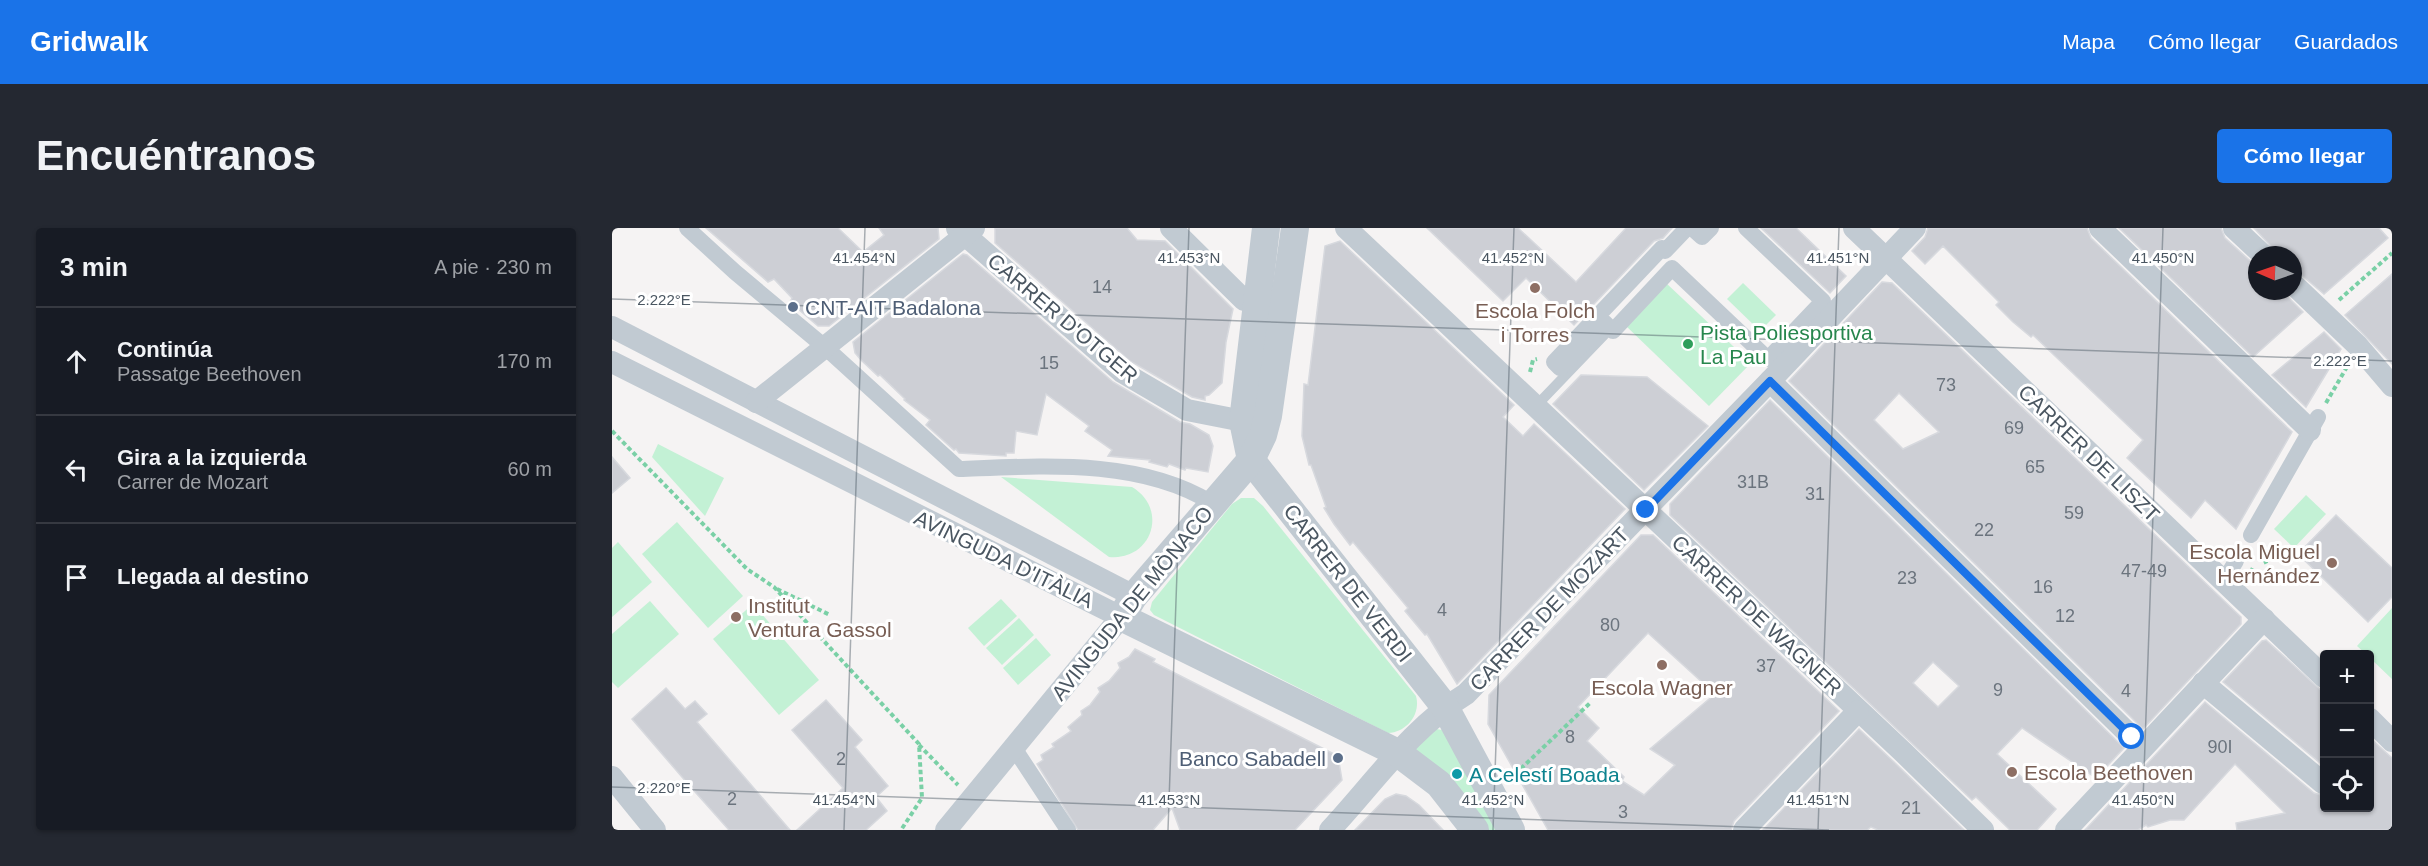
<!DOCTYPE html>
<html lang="es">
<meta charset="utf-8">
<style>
:root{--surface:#171b24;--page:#242831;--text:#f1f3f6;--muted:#9ea1a6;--line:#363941;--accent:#1a73e8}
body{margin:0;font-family:Arial,sans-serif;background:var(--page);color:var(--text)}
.controls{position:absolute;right:18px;bottom:18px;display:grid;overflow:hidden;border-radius:6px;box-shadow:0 2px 4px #0004}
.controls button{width:54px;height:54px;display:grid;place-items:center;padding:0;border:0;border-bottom:2px solid var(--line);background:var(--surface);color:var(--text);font:30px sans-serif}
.compass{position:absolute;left:1636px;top:18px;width:54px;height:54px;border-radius:50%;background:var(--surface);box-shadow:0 2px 4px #0004;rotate:272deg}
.stop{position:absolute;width:18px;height:18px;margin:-14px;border:4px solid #1a73e8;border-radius:50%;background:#fff}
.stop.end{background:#1a73e8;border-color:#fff;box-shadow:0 2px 6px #0008}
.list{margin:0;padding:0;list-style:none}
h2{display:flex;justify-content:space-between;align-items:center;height:78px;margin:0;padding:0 24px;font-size:26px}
h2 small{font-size:20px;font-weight:400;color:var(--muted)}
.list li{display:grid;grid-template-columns:39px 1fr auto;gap:18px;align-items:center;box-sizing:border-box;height:108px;padding:0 24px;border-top:2px solid var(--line)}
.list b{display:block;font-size:22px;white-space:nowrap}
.list p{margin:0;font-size:20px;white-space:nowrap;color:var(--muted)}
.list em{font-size:20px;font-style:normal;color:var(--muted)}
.icon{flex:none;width:33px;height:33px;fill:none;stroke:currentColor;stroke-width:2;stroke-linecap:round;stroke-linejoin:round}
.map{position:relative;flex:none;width:1780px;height:602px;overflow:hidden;border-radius:6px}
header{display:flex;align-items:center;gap:36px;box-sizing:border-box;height:84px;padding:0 30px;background:var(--accent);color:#fff}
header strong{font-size:28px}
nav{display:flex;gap:33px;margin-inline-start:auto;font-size:21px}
.intro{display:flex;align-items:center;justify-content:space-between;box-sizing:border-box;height:144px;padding:0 36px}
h1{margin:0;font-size:42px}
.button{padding:15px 27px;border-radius:6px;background:var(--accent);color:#fff;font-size:21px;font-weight:700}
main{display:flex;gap:36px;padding:0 36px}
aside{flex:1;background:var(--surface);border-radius:6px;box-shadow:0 2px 4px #0004}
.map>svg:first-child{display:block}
.green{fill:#c3f1d5}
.building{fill:#cdcfd5;stroke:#d7d9de;stroke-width:1.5;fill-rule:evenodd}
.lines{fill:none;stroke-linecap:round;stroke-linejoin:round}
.path{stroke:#7ad0a6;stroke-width:4;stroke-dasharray:4.5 3;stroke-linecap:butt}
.service{stroke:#c1cad2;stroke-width:10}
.pedestrian{stroke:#c1cad2;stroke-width:16}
.minor{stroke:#c1cad2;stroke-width:22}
.tertiary{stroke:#c1cad2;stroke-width:28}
.route{stroke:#1a73e8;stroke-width:8}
.ticks{fill:none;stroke:#4a5661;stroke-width:1.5;stroke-opacity:0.45}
.education-dot{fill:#8d6e63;stroke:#fff;stroke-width:2}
.service-dot{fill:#5c6f8a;stroke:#fff;stroke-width:2}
.leisure-dot{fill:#2e9e5b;stroke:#fff;stroke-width:2}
.culture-dot{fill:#0f9aa8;stroke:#fff;stroke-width:2}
.labels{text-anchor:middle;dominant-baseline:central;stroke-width:6;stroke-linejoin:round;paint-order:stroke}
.number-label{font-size:18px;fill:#6b747e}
.service-label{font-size:21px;fill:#4e5e75;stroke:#fff;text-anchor:start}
.education-label{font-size:21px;fill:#785e54;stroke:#fff}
.street-label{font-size:21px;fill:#4a5661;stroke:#fff}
.leisure-label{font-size:21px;fill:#27864d;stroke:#fff;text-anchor:start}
.culture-label{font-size:21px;fill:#0d838f;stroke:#fff;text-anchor:start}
.ticks-label{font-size:15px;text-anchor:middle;fill:#4a5661;stroke:#fff;stroke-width:6;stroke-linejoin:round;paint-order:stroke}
</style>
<header>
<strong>Gridwalk</strong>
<nav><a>Mapa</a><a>Cómo llegar</a><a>Guardados</a></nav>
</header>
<div class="intro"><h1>Encuéntranos</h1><a class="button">Cómo llegar</a></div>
<main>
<aside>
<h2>3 min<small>A pie · 230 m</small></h2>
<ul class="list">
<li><svg class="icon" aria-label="ahead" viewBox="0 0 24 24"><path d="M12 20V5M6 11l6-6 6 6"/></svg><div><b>Continúa</b><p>Passatge Beethoven</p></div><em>170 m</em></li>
<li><svg class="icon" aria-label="left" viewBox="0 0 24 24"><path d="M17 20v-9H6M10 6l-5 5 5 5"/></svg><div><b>Gira a la izquierda</b><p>Carrer de Mozart</p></div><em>60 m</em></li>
<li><svg class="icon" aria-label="arrive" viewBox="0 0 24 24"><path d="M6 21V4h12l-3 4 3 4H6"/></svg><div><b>Llegada al destino</b></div></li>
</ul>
</aside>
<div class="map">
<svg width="1780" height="602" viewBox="0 0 1780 602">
<rect width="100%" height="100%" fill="#f5f3f3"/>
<g class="green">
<polygon points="1054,55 1139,135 1097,178 1013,97"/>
<polygon points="1131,55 1164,87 1148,103 1115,71"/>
<polygon points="46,216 112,250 93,288 40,229"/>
<path d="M 389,249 L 520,259 C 557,281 540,333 497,329 Z"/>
<polygon points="1694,267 1714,286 1682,320 1662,301"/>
<path d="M 629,270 L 642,270 L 651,278 L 804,468 C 809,486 795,504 776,505 L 542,387 L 538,382 L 540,374 L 620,276 Z"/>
<polygon points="65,294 131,368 96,400 30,326"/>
<polygon points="6,314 40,354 0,389 0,320"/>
<polygon points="389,371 405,388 372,418 356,400"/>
<polygon points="38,373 67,406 6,460 0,454 0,406"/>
<polygon points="141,376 207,452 167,487 101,411"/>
<polygon points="1780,380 1780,451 1758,430 1758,427 1754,426 1745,418"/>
<polygon points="407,390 422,407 390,437 374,420"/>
<polygon points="424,410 439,427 406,457 391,440"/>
<polygon points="819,500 830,502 888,602 874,602 800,521"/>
</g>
<g class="building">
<polygon points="94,0 226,0 251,24 272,7 267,0 326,0 327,11 217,98 206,98 178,74 180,70 162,51 156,54"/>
<polygon points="383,0 515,0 525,12 553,13 621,81 614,114 610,155 597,167 593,168 593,172 580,169 518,133 383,15"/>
<polygon points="815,0 906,0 964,54 1014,0 1060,0 1051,10 1042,13 962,97 914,50 891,73"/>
<polygon points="1149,0 1184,0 1234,48 1218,65"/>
<polygon points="1316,0 1475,0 1479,10 1680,204 1624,301 1593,272 1579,290 1515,230 1531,212 1421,107 1419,109 1401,94 1384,77 1387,74 1331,18 1313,36 1300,23 1313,9"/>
<polygon points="1507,0 1609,0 1613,10 1645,39 1645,63 1670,63 1691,84 1641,129"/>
<polygon points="1642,0 1767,0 1776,10 1712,66 1681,40 1681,27 1667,27"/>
<polygon points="728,13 902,177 891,189 911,208 922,196 1013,281 845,456 815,406 813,407 793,383 796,380 741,314 738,317 722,296 712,280 714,279 699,237 697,237 690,208 692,156 696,157 713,18"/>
<polygon points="351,26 355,27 501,154 568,194 578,196 597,207 601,218 596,244 574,240 573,242 557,236 555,239 537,234 538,232 496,228 500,222 473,203 477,198 434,166 425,207 404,203 402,225 394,225 394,228 347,225 344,221 342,222 314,197 318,192 292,172 293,171 268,147 266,148 249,132 243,125 241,114"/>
<polygon points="1780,46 1780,136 1733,87"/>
<path d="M 1270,54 L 1280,55 L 1629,389 L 1629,396 L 1531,501 L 1177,153 ZM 1287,165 L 1327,204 L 1291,221 L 1262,192 Z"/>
<polygon points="1712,104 1729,121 1694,179 1660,147"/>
<polygon points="969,147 1035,149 1096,198 1032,262 941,176"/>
<path d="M 1158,172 L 1512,520 L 1484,550 L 1410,500 L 1385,526 L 1444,581 L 1425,602 L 1398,602 L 1364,569 L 1360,572 L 1058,287 L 1058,276 ZM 1321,434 L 1347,458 L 1326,479 L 1301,455 Z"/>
<polygon points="0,229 18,250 0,265"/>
<polygon points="1724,287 1780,340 1780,369 1756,394 1686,326"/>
<path d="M 1029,307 L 1041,307 L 1227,483 L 1122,593 L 1119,602 L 936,602 L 876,496 L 877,467 ZM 1036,405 L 1103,466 L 1038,521 L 1063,537 L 1032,567 L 1010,553 L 1012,549 L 975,513 L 987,500 L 966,479 Z"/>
<polygon points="1654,412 1713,466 1713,539 1611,454 1650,413"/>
<polygon points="523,421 543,431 541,434 726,528 730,552 683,602 568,602 560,580 541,602 466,602 425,536 431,532 429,527 442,519 440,516 459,503 456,499 470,487 469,483 478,477 488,464 486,460 497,453 508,440 506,435 517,429"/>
<polygon points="54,460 73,481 83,473 95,486 85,494 178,602 117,602 76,556 20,491"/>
<polygon points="214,472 250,512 243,519 276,558 264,569 275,583 254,602 185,602 231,560 180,502"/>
<polygon points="1593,474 1702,565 1713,568 1713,579 1758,579 1758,510 1780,530 1780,602 1625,602 1624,595 1673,585 1623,536 1572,592 1558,592 1536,599 1534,597 1526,602 1473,602"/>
<polygon points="1247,501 1282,534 1352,602 1266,602 1259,599 1255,602 1151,602"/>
<polygon points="784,566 794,568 807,577 831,602 743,602 773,571"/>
</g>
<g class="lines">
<g class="path">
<polyline points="1727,72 1780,25"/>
<polyline points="918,144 921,132 925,131"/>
<polyline points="1714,175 1736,137"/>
<polyline points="0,203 135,341 162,359 307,516 310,570 289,602"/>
<polyline points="1638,341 1664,356 1647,320"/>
<polyline points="165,361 218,387"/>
<polyline points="307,517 346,557"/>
<polyline points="898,551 978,475"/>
</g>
<polyline class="service" points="924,178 995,104"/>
<g class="pedestrian">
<path d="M 75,0 L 123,44 L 214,120 L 347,241 C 430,238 527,230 600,275"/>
<polyline points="1075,0 1053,23 1050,20 942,134 948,140 992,94 1001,103 1060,40 1156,131 1211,73 1134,0"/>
<polyline points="1080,0 1090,9 1099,0"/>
<polyline points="1639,307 1706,189"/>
<polyline points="1612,353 1624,333"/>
<polyline points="402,520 456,602"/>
</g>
<g class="minor">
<polyline points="345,0 510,144 575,182 631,193"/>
<polyline points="559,0 632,72 644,73"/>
<polyline points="734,0 1291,524 1371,602"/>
<polyline points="1242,0 1712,449"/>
<polyline points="1488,0 1698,202"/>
<polyline points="1622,0 1651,27"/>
<polyline points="1681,56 1746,118 1780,158"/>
<polyline points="0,99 522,368"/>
<polyline points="0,134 509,389 334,602"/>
<polyline points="1158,153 1530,519"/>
<polyline points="144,174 362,0"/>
<polyline points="1591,455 1711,555"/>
<polyline points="1758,491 1780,513"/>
<polyline points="0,549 43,602"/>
<path d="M 718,602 C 760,557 801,498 854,466 L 1158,153 L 1303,0"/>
<polyline points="1132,602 1246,483"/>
<polyline points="1454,602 1652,391"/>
</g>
<g class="tertiary">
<polyline points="654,0 631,193 639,232 833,479 899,602"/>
<polyline points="683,0 656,188 651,207 639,232 522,368 509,389 786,525 827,556 863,602"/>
</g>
</g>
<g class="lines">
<polyline class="route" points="1034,282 1158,153 1520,509"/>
</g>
<path class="ticks" d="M 0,71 L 1780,133M 0,559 L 1217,602M 232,602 L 253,0M 556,602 L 577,0M 881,602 L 902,0M 1206,602 L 1227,0M 1530,602 L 1551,0"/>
<g class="education-dot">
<circle cx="923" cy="60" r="6"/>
<circle cx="1720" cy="335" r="6"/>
<circle cx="124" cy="389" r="6"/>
<circle cx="1050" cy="437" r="6"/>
<circle cx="1400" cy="544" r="6"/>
</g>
<g class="service-dot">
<circle cx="181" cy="79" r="6"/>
<circle cx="726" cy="530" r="6"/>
</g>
<circle class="leisure-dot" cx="1076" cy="116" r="6"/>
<circle class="culture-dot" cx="845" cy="546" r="6"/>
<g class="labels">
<g class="number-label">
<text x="490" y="59">14</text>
<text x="437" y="135">15</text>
<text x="1334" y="157">73</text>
<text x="1402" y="200">69</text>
<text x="1423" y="239">65</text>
<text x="1141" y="254">31B</text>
<text x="1203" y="266">31</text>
<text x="1462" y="285">59</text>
<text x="1372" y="302">22</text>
<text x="1532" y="343">47-49</text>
<text x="1295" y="350">23</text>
<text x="1431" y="359">16</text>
<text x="830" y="382">4</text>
<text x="1453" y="388">12</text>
<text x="998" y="397">80</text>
<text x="1154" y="438">37</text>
<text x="1386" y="462">9</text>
<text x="1514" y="463">4</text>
<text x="958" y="509">8</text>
<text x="1608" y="519">90I</text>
<text x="229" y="531">2</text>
<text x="120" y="571">2</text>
<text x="1299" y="580">21</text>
<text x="1011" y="584">3</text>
</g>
<g class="service-label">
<text x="193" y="79">CNT-AIT Badalona</text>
<text x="714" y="530" text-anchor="end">Banco Sabadell</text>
</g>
<g class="education-label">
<text x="923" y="82">Escola Folch<tspan x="923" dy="24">i Torres</tspan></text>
<text x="1708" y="323" text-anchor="end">Escola Miguel<tspan x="1708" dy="24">Hernández</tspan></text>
<text x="136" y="377" text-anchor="start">Institut<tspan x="136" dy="24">Ventura Gassol</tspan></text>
<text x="1050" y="459">Escola Wagner</text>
<text x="1412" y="544" text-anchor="start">Escola Beethoven</text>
</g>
<g class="street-label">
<text transform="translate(451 90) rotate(40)">CARRER D'OTGER</text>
<text transform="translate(1477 225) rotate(44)">CARRER DE LISZT</text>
<text transform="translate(392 331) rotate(26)">AVINGUDA D'ITÀLIA</text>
<text transform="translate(736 355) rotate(52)">CARRER DE VERDI</text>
<text transform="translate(520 375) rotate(-51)">AVINGUDA DE MÒNACO</text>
<text transform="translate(937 381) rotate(-46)">CARRER DE MOZART</text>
<text transform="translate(1145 387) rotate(43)">CARRER DE WAGNER</text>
</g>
<g class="leisure-label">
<text x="1088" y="104">Pista Poliesportiva<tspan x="1088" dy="24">La Pau</tspan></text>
</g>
<g class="culture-label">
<text x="857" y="546">A Celestí Boada</text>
</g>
</g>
<g class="ticks-label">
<text x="252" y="35">41.454°N</text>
<text x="577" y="35">41.453°N</text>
<text x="901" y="35">41.452°N</text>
<text x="1226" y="35">41.451°N</text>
<text x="1551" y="35">41.450°N</text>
<text x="52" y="77">2.222°E</text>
<text x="1728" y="138">2.222°E</text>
<text x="52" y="565">2.220°E</text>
<text x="232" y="577">41.454°N</text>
<text x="557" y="577">41.453°N</text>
<text x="881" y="577">41.452°N</text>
<text x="1206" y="577">41.451°N</text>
<text x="1531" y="577">41.450°N</text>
</g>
</svg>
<div class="controls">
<button>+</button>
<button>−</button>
<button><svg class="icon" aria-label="locate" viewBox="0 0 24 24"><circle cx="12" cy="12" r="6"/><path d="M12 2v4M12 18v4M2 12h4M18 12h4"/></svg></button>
</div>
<svg class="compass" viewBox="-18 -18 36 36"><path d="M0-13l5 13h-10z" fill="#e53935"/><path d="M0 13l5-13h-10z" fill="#9ea1a6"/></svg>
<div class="stop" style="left:1520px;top:509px"></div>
<div class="stop end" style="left:1034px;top:282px"></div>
</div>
</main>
